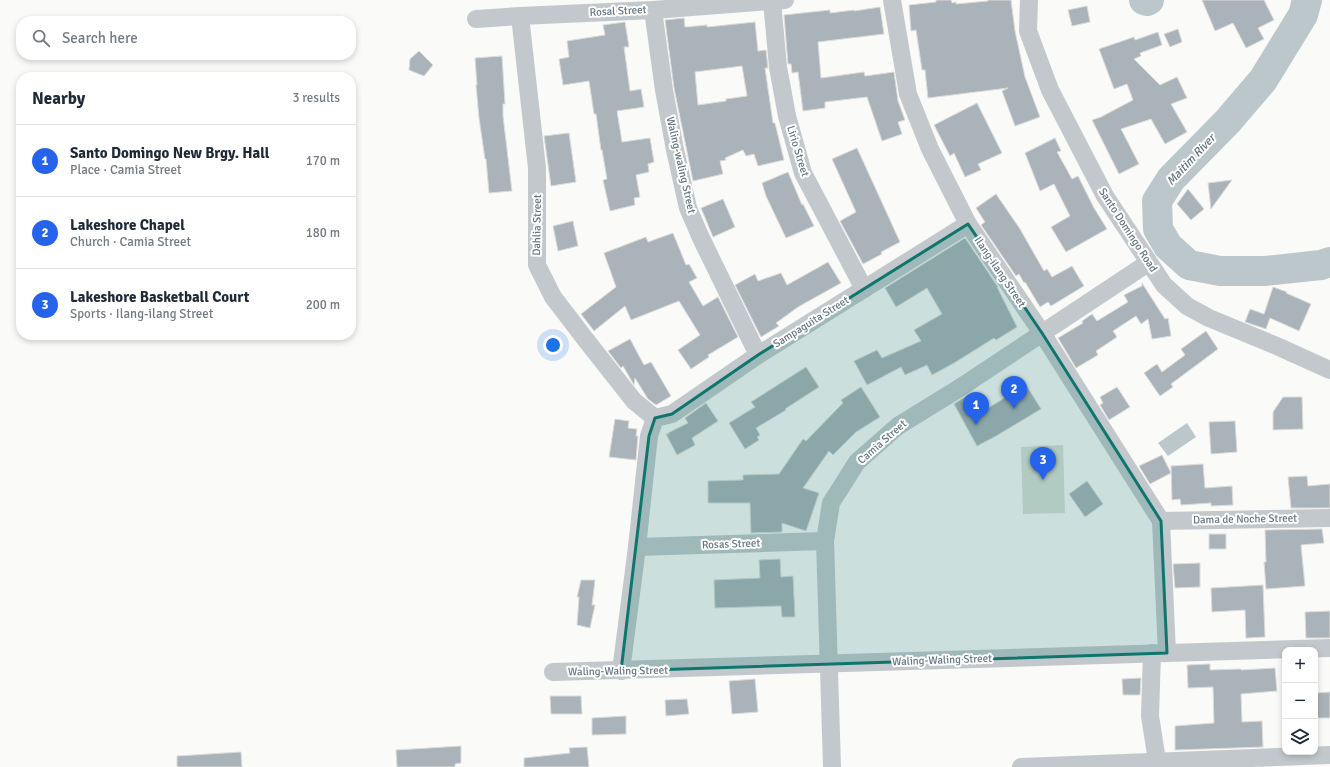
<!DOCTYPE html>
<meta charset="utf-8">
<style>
:root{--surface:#fff;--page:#f2f2f3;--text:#1f2937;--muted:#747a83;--line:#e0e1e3;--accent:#2563eb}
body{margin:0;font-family:Signika,sans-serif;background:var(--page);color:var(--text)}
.controls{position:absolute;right:12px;bottom:12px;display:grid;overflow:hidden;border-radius:8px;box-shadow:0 2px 6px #0003}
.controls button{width:36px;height:36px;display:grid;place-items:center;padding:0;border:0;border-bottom:1px solid var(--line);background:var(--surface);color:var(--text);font:20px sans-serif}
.you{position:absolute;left:553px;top:345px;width:14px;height:14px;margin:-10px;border:3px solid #fff;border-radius:50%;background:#1a73e8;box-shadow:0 0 0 6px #1a73e833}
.badge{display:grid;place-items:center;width:26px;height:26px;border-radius:50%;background:var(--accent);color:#fff;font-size:13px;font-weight:700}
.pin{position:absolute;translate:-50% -33px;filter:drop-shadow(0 1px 2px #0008)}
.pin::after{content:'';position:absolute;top:21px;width:14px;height:12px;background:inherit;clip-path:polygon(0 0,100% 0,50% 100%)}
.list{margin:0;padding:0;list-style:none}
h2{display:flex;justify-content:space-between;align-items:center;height:52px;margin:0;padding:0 16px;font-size:17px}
h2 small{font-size:13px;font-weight:400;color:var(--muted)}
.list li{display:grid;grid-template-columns:26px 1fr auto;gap:12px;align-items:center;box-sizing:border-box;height:72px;padding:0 16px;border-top:1px solid var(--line)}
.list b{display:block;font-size:15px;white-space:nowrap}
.list p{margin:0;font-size:13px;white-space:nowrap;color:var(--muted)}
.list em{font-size:13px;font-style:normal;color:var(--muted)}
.icon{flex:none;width:22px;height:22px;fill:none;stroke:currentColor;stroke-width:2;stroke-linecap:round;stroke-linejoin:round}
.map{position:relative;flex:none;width:1330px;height:767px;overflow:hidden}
.search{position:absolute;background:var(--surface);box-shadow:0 2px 6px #0003;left:16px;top:16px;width:340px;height:44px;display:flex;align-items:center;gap:10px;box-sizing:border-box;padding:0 14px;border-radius:16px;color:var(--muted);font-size:15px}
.panel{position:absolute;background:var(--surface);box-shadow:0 2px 6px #0003;left:16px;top:72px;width:340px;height:268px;border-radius:16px}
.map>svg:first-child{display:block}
.green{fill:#dadfd7}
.water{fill:#bbc7cb}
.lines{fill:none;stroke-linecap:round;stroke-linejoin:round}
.river{stroke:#bbc7cb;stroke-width:30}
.building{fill:#aab3b9;stroke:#dcdcda;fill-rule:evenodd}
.minor{stroke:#c3c8cc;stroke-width:18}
.marked{fill:#0f766e;fill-opacity:0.2;stroke:#0f766e;stroke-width:3;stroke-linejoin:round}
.labels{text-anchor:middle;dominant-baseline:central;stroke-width:4;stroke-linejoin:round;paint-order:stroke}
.street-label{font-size:11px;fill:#657683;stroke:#fff}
.water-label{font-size:12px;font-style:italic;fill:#60757c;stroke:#fff}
</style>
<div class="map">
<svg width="1330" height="767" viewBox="0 0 1330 767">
<rect width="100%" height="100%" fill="#fafaf8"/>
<polygon class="green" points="1063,445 1065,513 1023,514 1021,447"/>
<polygon class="water" points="1187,423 1196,437 1168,456 1158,443"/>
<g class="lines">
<g class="river">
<polyline points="1144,0 1147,1 1149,0"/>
<polyline points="1307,0 1303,15 1263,80 1228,121 1171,179 1157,201 1158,229 1168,246 1189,265 1220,271 1265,271 1321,265 1330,262"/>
</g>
</g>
<g class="building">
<polygon points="936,0 951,0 952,3 956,2 956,4 988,1 988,0 1011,0 1015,31 1025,77 1040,117 1015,126 1002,91 1008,88 928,98 925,70 922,70 916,30 911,31 909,5 936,2"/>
<polygon points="1202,0 1264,0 1274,20 1258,28 1264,39 1246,48 1233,23 1215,31"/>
<polygon points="1087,6 1090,22 1072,26 1068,10"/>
<polygon points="880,7 884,34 818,42 821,78 864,72 865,76 894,72 898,101 905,120 898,122 902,134 882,141 867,97 825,102 825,108 803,111 798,72 792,73 791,64 788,64 784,15 830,10 830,13 854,10 854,11"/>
<path d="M 684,18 L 685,27 L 707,25 L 707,27 L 755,22 L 758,51 L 766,50 L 768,68 L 765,68 L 773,123 L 775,123 L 784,160 L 758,166 L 754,154 L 746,156 L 743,150 L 725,158 L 726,160 L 720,161 L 723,174 L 693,181 L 674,88 L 665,20 ZM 742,66 L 747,96 L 726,99 L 726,101 L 698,105 L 695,72 Z"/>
<polygon points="625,22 629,47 624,47 630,91 641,89 644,107 617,111 622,142 650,138 654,162 648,164 649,172 636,175 640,197 634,198 635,205 610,211 603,180 607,179 602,150 601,150 596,114 594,114 589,81 563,85 559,59 569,57 567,41 605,35 603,25"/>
<polygon points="1178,29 1182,42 1170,47 1164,34"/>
<polygon points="1158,32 1162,45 1140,53 1141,56 1134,59 1160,85 1177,77 1187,98 1171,104 1187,132 1165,144 1151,119 1121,129 1139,164 1119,174 1092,120 1101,117 1133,100 1127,84 1114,89 1099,49 1134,37 1135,40"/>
<polygon points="419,51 433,65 424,76 409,70 410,59"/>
<polygon points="502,56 505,104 503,104 503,116 512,191 489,193 486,159 485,159 479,118 476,85 477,85 475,58"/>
<polygon points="977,103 1002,153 978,164 981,170 965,177 954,153 950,156 934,125"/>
<polygon points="569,133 576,182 551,186 544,136"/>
<polygon points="1055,138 1061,151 1057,152 1072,179 1078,176 1094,208 1107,229 1066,252 1051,227 1070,216 1054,184 1040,191 1025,153"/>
<polygon points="857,148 900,242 881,252 882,254 863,264 840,221 856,212 832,159"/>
<polygon points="788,172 802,205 803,204 814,226 786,238 766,196 762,183"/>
<polygon points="1232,180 1211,209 1208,183"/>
<polygon points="1188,189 1204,209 1191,220 1177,204"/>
<polygon points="996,194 1020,229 1044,271 1047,269 1052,277 1072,266 1084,286 1051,306 1048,302 1040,307 1025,282 1024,283 1019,274 1016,276 981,225 985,222 976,208"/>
<polygon points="723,199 735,227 713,237 701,208"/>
<polygon points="573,221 578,246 558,251 553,226"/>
<polygon points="673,233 686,265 689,264 697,278 689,282 703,306 718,297 738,337 708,355 709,357 691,369 678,350 700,335 679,301 631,320 625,306 594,331 581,314 616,287 604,253 646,237 648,242"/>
<polygon points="965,238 998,287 997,287 1017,327 996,340 994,338 954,363 932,375 927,365 905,375 901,367 867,385 854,361 877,350 882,358 921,341 914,330 942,314 927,288 896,307 885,288"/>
<polygon points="828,262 841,283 798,307 776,323 779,326 761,337 735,285 755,274 758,281 781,273 787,285"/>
<polygon points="1142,283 1165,319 1168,318 1171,336 1152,339 1148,319 1141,324 1136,316 1113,331 1117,337 1096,351 1098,355 1076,368 1058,338 1083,323 1082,321 1092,314 1097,321 1128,302 1124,295 1142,286"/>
<polygon points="1273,287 1287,292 1286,293 1311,304 1299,331 1270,318 1266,329 1245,322 1250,309 1264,314"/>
<polygon points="1206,331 1218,349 1171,384 1173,387 1160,396 1144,373 1157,364 1162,372 1185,355 1181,349"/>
<polygon points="630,339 644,365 651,362 671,396 656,405 648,399 635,378 634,385 623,366 621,368 608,351"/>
<polygon points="806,367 819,387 785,409 786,410 756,428 760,435 757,437 759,440 745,449 729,423 755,407 751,402"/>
<polygon points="1026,385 1041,409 996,436 977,446 954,404 968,395 980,413"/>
<polygon points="861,387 880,417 856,432 833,455 829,451 803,488 819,493 806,531 782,523 782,532 751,533 750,503 708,503 708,481 743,480 743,475 779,474 803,439 806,441 843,403 841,400"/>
<polygon points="1117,387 1130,407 1109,420 1100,405 1103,403 1100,397"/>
<polygon points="1283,397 1302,397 1303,429 1273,430 1273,412"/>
<polygon points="706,403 718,421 692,438 695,445 677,455 666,434 669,434 668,433 688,423 685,418"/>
<polygon points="615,419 629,421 628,428 637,429 636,436 638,436 636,460 609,457"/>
<polygon points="1235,421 1237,452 1211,454 1209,422"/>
<polygon points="1162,455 1171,473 1150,484 1139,466"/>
<polygon points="1203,464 1205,488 1232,486 1233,505 1211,506 1211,503 1181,505 1180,499 1172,500 1171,466"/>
<polygon points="1307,476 1308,486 1330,484 1330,508 1291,508 1288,477"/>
<polygon points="1087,481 1103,504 1085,517 1069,494"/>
<polygon points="1322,529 1324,543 1301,545 1305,586 1266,589 1264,562 1266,562 1265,530"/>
<rect x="1209" y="534" width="17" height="15"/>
<polygon points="780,559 781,577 793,576 795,617 782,617 781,606 715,608 714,580 760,578 759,560"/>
<polygon points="1200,563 1200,587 1175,588 1173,564"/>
<polygon points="581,580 595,580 592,605 595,605 590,628 577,625 579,597 577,597"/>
<polygon points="1263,585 1265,637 1246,638 1245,610 1212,612 1211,588"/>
<polygon points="1330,611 1330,638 1306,638 1305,612"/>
<polygon points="1210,664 1210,670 1241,669 1241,670 1275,668 1277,691 1241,694 1242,722 1262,721 1263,747 1175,750 1175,726 1214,723 1213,687 1188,688 1187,665"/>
<polygon points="1141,678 1140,695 1123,695 1122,679"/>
<polygon points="755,679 758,712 732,714 729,681"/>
<polygon points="1330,692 1330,718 1315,718 1315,693"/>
<polygon points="550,696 581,696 582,714 551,714"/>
<polygon points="687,699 689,714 666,716 665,700"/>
<polygon points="626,716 626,734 592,735 592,718"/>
<polygon points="461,746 461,763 455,764 455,767 397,767 396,750"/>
<polygon points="587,747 589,767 524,767 524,758 570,753 569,748"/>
<polygon points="241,752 242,767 177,767 177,756"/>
</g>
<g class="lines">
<g class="minor">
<polyline points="892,0 908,94 930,149 968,224 1042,333 1161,521 1167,653"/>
<polyline points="1029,0 1028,31 1050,90 1105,196 1164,285 1187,306 1209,318 1279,347 1330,370"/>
<polyline points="772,1 778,67 787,116 803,173 864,289"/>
<polyline points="653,10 664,90 675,150 688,208 701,238 758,355"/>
<polyline points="520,16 537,168 537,265 553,297 586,340 634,401 655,418"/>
<polyline points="476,19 520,16 653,10 785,0"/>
<polyline points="655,418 672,414 758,355 968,224"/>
<polyline points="1161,521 1330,518"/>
<polyline points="637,547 825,541"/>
<polyline points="1152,653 1150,716 1158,767"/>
<polyline points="621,671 637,547 649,436 655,418"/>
<polyline points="553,672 1330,648"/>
<polyline points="832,767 825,541 831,503 857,462 898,426 958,389 1148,263"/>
<polyline points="1021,767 1330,755"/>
</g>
</g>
<path class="marked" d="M 968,224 L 1042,333 L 1161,521 L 1167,653 L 621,671 L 649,436 L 655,418 L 672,414 L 758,355 Z"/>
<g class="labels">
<g class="street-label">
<text transform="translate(618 11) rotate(-3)">Rosal Street</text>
<text transform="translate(798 151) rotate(73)">Lirio Street</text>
<text transform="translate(681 165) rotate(77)">Waling-waling Street</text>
<text transform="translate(537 225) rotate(-89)">Dahlia Street</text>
<text transform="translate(1128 230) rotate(57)">Santo Domingo Road</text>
<text transform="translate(1000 272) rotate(56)">Ilang-ilang Street</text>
<text transform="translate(811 322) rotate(-32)">Sampaguita Street</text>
<text transform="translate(882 442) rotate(-41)">Camia Street</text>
<text transform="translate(1245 519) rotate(-1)">Dama de Noche Street</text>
<text transform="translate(731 544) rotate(-2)">Rosas Street</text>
<text transform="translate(942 660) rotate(-2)">Waling-Waling Street</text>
<text transform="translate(618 671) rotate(-1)">Waling-Waling Street</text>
</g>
<g class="water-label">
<text transform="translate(1191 160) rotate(-47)">Maitim River</text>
</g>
</g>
</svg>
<div class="controls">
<button>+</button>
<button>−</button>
<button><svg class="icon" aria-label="layers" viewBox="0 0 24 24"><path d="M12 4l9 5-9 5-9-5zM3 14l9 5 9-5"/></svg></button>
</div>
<div class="you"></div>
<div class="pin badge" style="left:976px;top:425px">1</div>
<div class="pin badge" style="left:1014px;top:409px">2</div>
<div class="pin badge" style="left:1043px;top:480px">3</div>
<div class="search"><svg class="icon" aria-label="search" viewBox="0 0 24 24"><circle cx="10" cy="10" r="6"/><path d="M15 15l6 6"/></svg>Search here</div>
<section class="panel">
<h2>Nearby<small>3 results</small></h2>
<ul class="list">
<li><span class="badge">1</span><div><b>Santo Domingo New Brgy. Hall</b><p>Place · Camia Street</p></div><em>170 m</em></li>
<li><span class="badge">2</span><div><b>Lakeshore Chapel</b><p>Church · Camia Street</p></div><em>180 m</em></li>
<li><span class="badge">3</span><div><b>Lakeshore Basketball Court</b><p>Sports · Ilang-ilang Street</p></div><em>200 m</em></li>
</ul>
</section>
</div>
